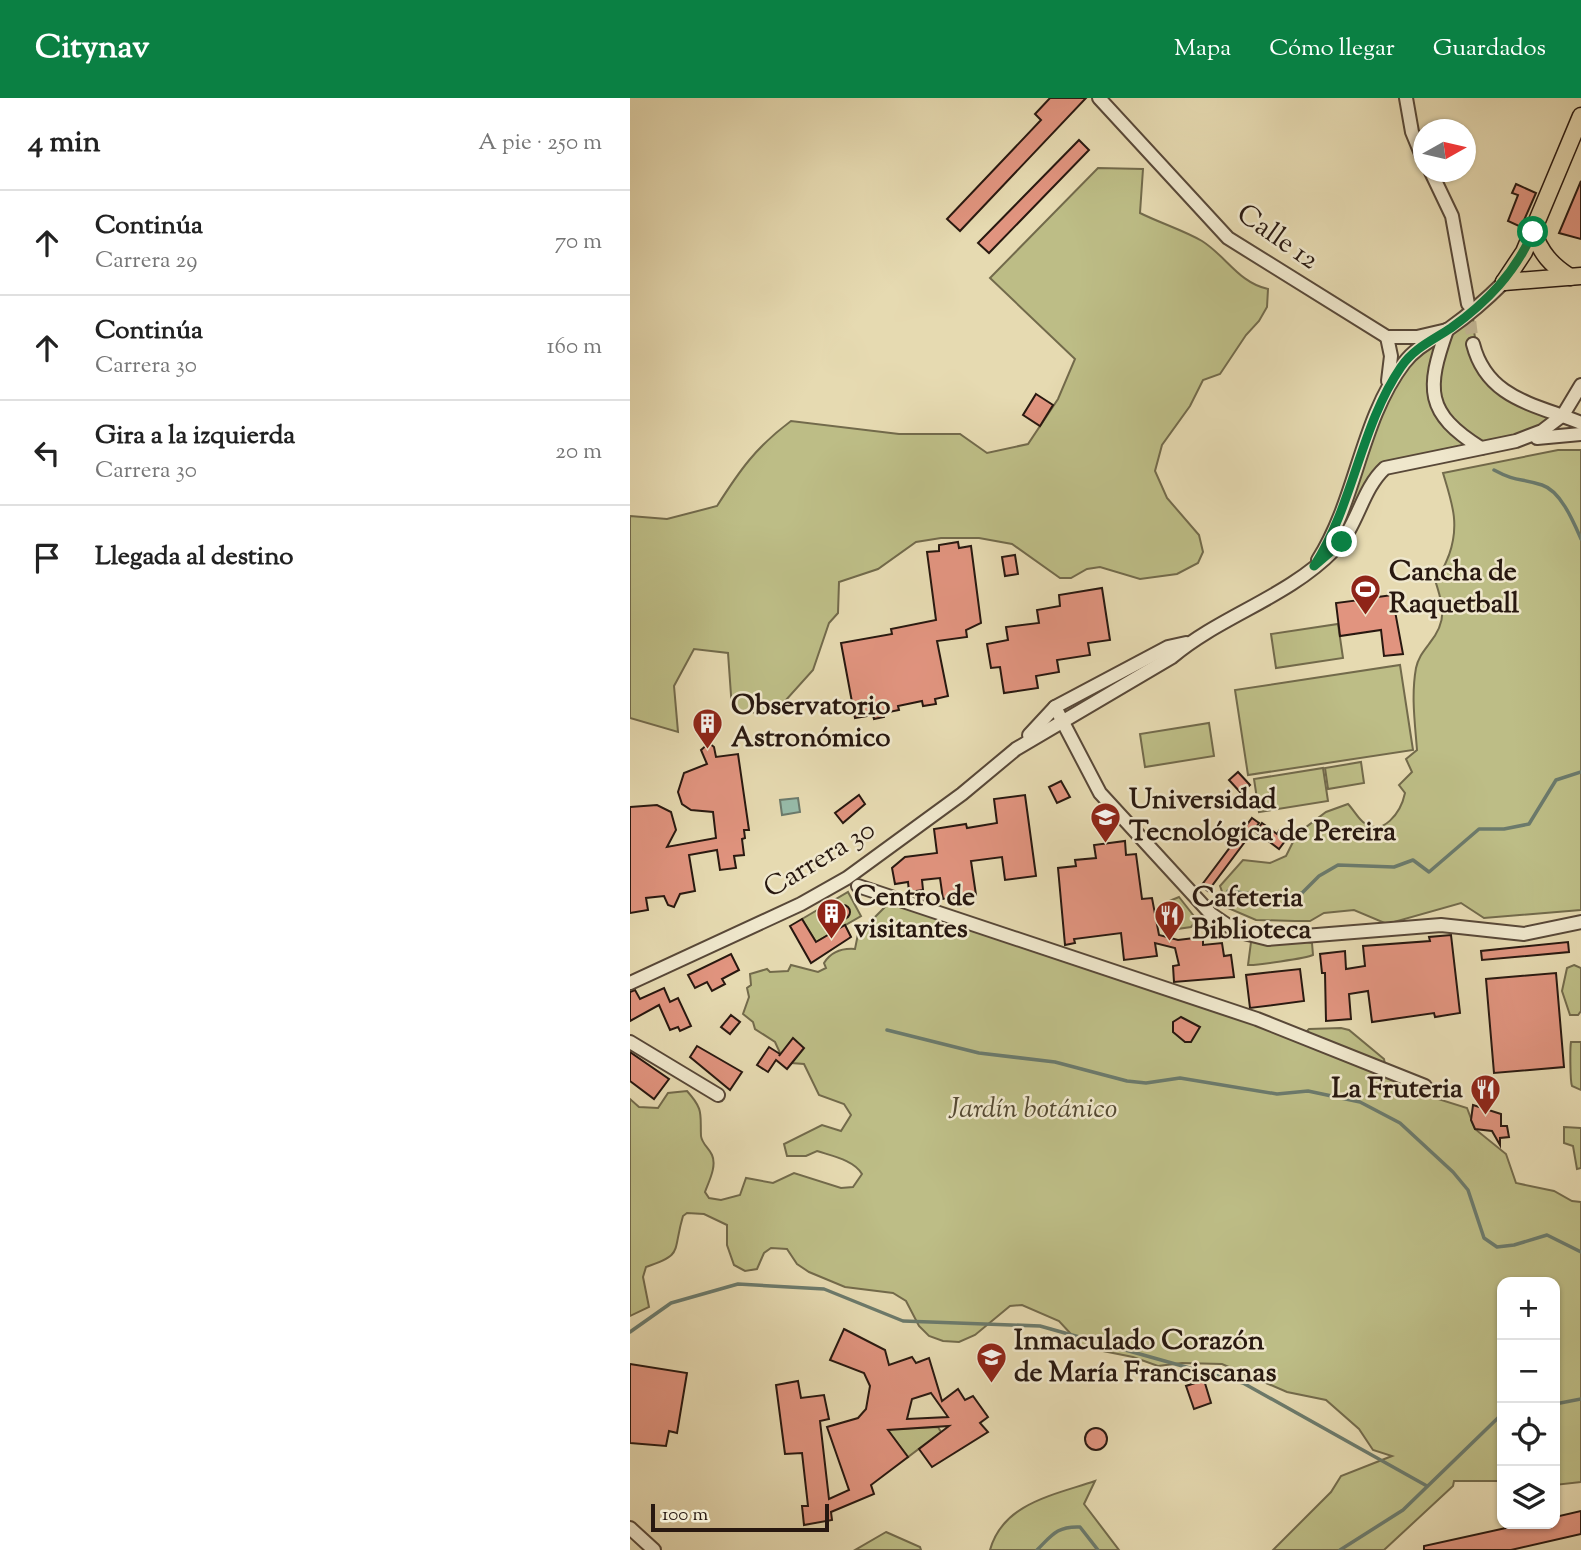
<!DOCTYPE html>
<html lang="es">
<meta charset="utf-8">
<style>
:root{--surface:#fff;--page:#f2f2f2;--text:#222;--muted:#767676;--line:#e0e0e0;--accent:#0b8043}
body{margin:0;font-family:"Sorts Mill Goudy",serif;background:var(--page);color:var(--text)}
.controls{position:absolute;right:21px;bottom:21px;display:grid;overflow:hidden;border-radius:14px;box-shadow:0 2px 5px #0004}
.controls button{width:63px;height:63px;display:grid;place-items:center;padding:0;border:0;border-bottom:2px solid var(--line);background:var(--surface);color:var(--text);font:35px sans-serif}
.compass{position:absolute;left:783px;top:21px;width:63px;height:63px;border-radius:50%;background:var(--surface);box-shadow:0 2px 5px #0004;rotate:82deg}
.scale{position:absolute;left:21px;bottom:18px;width:178px;box-sizing:border-box;padding-left:7px;border:4px solid #281810;border-top:0;font-size:19px;line-height:24px;white-space:nowrap;color:#281810;-webkit-text-stroke:5px #efe7cc;paint-order:stroke}
.stop{position:absolute;width:21px;height:21px;margin:-16px;border:5px solid #0b8043;border-radius:50%;background:#fff}
.stop.end{background:#0b8043;border-color:#fff;box-shadow:0 2px 7px #0008}
.list{margin:0;padding:0;list-style:none}
h2{display:flex;justify-content:space-between;align-items:center;height:91px;margin:0;padding:0 28px;font-size:30px}
h2 small{font-size:23px;font-weight:400;color:var(--muted)}
.list li{display:grid;grid-template-columns:46px 1fr auto;gap:21px;align-items:center;box-sizing:border-box;height:105px;padding:0 28px;border-top:2px solid var(--line)}
.list b{display:block;font-size:26px;white-space:nowrap}
.list p{margin:0;font-size:23px;white-space:nowrap;color:var(--muted)}
.list em{font-size:23px;font-style:normal;color:var(--muted)}
.icon{flex:none;width:38px;height:38px;fill:none;stroke:currentColor;stroke-width:2;stroke-linecap:round;stroke-linejoin:round}
.map{position:relative;flex:none;width:951px;height:1452px;overflow:hidden}
header{display:flex;align-items:center;gap:42px;box-sizing:border-box;height:98px;padding:0 35px;background:var(--accent);color:#fff}
header strong{font-size:33px}
nav{display:flex;gap:38px;margin-inline-start:auto;font-size:24px}
main{display:flex}
aside{flex:1;background:var(--surface)}
.map>svg:first-child{display:block}
.green{fill:#bdbd86;stroke:#726a4b;stroke-width:2}
.water{fill:#97bba9;stroke:#6b7a6c;stroke-width:2}
.lines{fill:none;stroke-linecap:round;stroke-linejoin:round}
.stream{stroke:#6b7a6c;stroke-width:3.5}
.building{fill:#e1947f;stroke:#281810;stroke-width:2;fill-rule:evenodd}
.minor-tunnel{stroke:#c0b391;stroke-width:12;stroke-dasharray:12 6;stroke-linecap:butt}
.minor-casing{stroke:#584838;stroke-width:16}
.major-casing{stroke:#281810;stroke-width:19}
.minor{stroke:#efe7cc;stroke-width:12}
.major{stroke:#e6dab1;stroke-width:16}
.route{stroke:#0b8043;stroke-width:9}
.labels{text-anchor:middle;dominant-baseline:central;stroke-width:5;stroke-linejoin:round;paint-order:stroke}
.street-label{font-size:28px;fill:#281810;stroke:#efe7cc}
.poi-label{font-size:28px;font-weight:bold;fill:#281810;stroke:#efe7cc;text-anchor:start}
.park-label{font-size:28px;font-style:italic;fill:#554a33;stroke:#efe7cc}
</style>
<header>
<strong>Citynav</strong>
<nav><a>Mapa</a><a>Cómo llegar</a><a>Guardados</a></nav>
</header>
<main>
<aside>
<h2>4 min<small>A pie · 250 m</small></h2>
<ul class="list">
<li><svg class="icon" aria-label="ahead" viewBox="0 0 24 24"><path d="M12 20V5M6 11l6-6 6 6"/></svg><div><b>Continúa</b><p>Carrera 29</p></div><em>70 m</em></li>
<li><svg class="icon" aria-label="ahead" viewBox="0 0 24 24"><path d="M12 20V5M6 11l6-6 6 6"/></svg><div><b>Continúa</b><p>Carrera 30</p></div><em>160 m</em></li>
<li><svg class="icon" aria-label="left" viewBox="0 0 24 24"><path d="M17 20v-9H6M10 6l-5 5 5 5"/></svg><div><b>Gira a la izquierda</b><p>Carrera 30</p></div><em>20 m</em></li>
<li><svg class="icon" aria-label="arrive" viewBox="0 0 24 24"><path d="M6 21V4h12l-3 4 3 4H6"/></svg><div><b>Llegada al destino</b></div></li>
</ul>
</aside>
<div class="map">
<svg width="951" height="1452" viewBox="0 0 951 1452">
<rect width="100%" height="100%" fill="#e6dab1"/>
<filter id="stains"><feTurbulence type="fractalNoise" baseFrequency=".00286" numOctaves="4"/><feColorMatrix values="0 0 0 0 .2 0 0 0 0 .09 0 0 0 0 .02 0 0 0 .5 -.17"/></filter>
<radialGradient id="worn" r=".72"><stop offset=".6" stop-color="#630" stop-opacity="0"/><stop offset="1" stop-color="#630" stop-opacity=".3"/></radialGradient>
<g class="green">
<path d="M 468,70 L 513,71 L 510,115 C 530,125 553,132 572,143 C 596,158 609,185 638,191 L 637,209 L 629,223 L 616,237 L 590,276 L 573,282 L 560,308 L 532,347 L 525,373 L 537,400 L 569,437 L 573,454 L 568,465 L 547,476 L 510,481 L 470,469 L 457,471 L 441,480 L 430,480 L 382,446 L 349,440 L 311,440 L 286,444 L 248,471 L 209,484 L 208,515 L 199,525 L 183,572 L 156,602 L 133,616 L 102,611 L 98,555 L 64,551 L 44,588 L 48,634 L 0,620 L 0,418 L 37,421 L 87,408 C 110,372 126,349 161,323 L 269,336 L 330,336 L 357,355 L 398,346 L 428,301 L 445,261 L 360,180 Z"/>
<path d="M 843,213 C 844,289 873,289 933,317 L 912,333 L 762,366 L 720,431 L 697,448 L 773,266 Z"/>
<path d="M 928,352 L 951,352 L 951,812 L 854,820 L 831,805 L 757,826 L 724,812 L 694,815 L 680,823 L 665,823 L 626,822 L 598,810 L 590,788 L 613,762 L 640,765 L 656,758 L 667,736 L 696,714 L 718,706 C 723,711 727,719 733,724 C 753,740 771,714 775,695 L 769,687 L 782,674 L 776,661 L 787,652 C 785,625 781,598 786,570 C 788,560 793,554 799,546 C 819,522 813,506 804,479 C 813,474 815,466 819,457 C 830,426 822,405 813,375 Z"/>
<polygon points="708,526 713,560 646,570 641,536"/>
<polygon points="770,567 783,652 618,677 605,592"/>
<polygon points="579,625 584,658 515,669 510,636"/>
<polygon points="731,664 734,685 698,691 695,670"/>
<polygon points="693,670 698,703 629,714 624,681"/>
<polygon points="218,794 231,818 186,844 172,821"/>
<polygon points="549,799 567,822 561,829 540,832 537,804"/>
<path d="M 259,805 L 672,938 L 679,931 L 711,930 L 719,932 L 754,961 L 756,972 L 803,992 L 808,1001 L 837,1010 L 845,1031 L 876,1056 L 886,1085 L 924,1093 L 942,1103 L 951,1104 L 951,1384 L 925,1387 L 925,1184 L 872,1184 L 872,1383 L 824,1383 L 823,1388 L 754,1452 L 643,1452 L 701,1394 L 711,1378 L 762,1358 L 743,1352 L 729,1331 L 696,1302 L 657,1294 L 592,1266 L 552,1265 L 528,1268 L 503,1259 L 453,1249 L 429,1223 L 392,1207 L 380,1208 L 345,1237 L 329,1244 L 313,1243 L 299,1238 L 289,1228 L 276,1203 L 263,1195 L 215,1189 L 179,1174 L 167,1166 L 157,1151 L 141,1150 L 134,1155 L 127,1171 L 115,1173 L 104,1167 L 97,1147 L 97,1127 L 74,1116 L 57,1115 L 53,1118 C 42,1155 54,1156 16,1169 L 13,1179 L 19,1209 L 0,1218 L 0,1001 L 9,1009 L 28,1010 L 38,995 L 57,993 C 74,1012 70,1015 71,1038 C 72,1046 79,1050 82,1057 C 87,1068 79,1083 75,1094 L 79,1100 L 91,1102 L 110,1097 L 116,1080 L 143,1085 L 164,1075 L 211,1090 L 223,1089 L 232,1076 C 224,1062 202,1058 187,1053 L 176,1058 L 157,1058 L 154,1046 L 192,1027 L 211,1033 L 221,1017 L 214,1006 L 189,997 L 174,966 L 161,965 L 151,957 L 145,944 L 125,931 L 123,924 L 113,916 L 119,899 L 117,890 L 121,887 L 120,876 L 137,871 L 140,874 L 158,873 L 161,867 L 188,874 L 196,870 L 194,865 C 201,854 212,850 225,851 L 228,836 Z"/>
<path d="M 671,843 L 682,845 L 683,857 C 677,860 624,868 618,867 L 621,844 Z"/>
<polygon points="944,867 951,870 951,913 948,917 940,917 932,893 937,870"/>
<path d="M 941,944 L 951,944 L 951,992 L 942,988 C 940,983 940,949 941,944 Z"/>
<polygon points="934,1029 951,1030 951,1070 947,1071 943,1048 934,1045"/>
<polygon points="253,1326 263,1331 308,1329 311,1334 278,1359"/>
<path d="M 465,1383 L 454,1406 L 489,1452 L 360,1452 C 373,1405 424,1397 465,1383 Z"/>
<polygon points="256,1434 290,1449 291,1452 225,1452"/>
</g>
<polygon class="water" points="168,700 170,714 152,717 150,702"/>
<g class="lines">
<g class="stream">
<path d="M 864,372 C 886,384 891,380 912,387 C 931,393 944,425 951,441"/>
<polyline points="598,793 646,799 672,795 689,778 708,767 764,769 783,762 799,774 849,731 874,731 899,726 926,682 951,674"/>
<polyline points="257,932 349,955 425,964 497,983 516,985 550,980 647,996 678,993 730,1004 770,1025 823,1074 838,1092 854,1140 867,1149 884,1147 917,1137 951,1154"/>
<polyline points="0,1234 41,1205 108,1186 194,1191 273,1223 410,1228 613,1285 797,1388"/>
<polyline points="925,1306 951,1301"/>
<path d="M 407,1452 C 422,1437 427,1428 450,1429 L 468,1452"/>
<polyline points="710,1452 773,1412 872,1316"/>
</g>
</g>
<g class="building">
<polygon points="420,0 456,0 330,133 317,121 411,22 405,16"/>
<polygon points="449,42 459,52 359,155 348,145"/>
<polygon points="951,83 951,141 929,135"/>
<polygon points="886,86 906,95 891,129 878,123 888,97 882,95"/>
<polygon points="406,296 423,307 410,328 393,317"/>
<polygon points="328,444 329,450 341,448 351,525 336,532 337,539 307,543 318,598 305,601 306,606 293,608 292,603 268,608 269,612 254,615 254,619 244,621 243,617 225,620 211,545 262,536 261,531 306,522 297,454 309,453 309,447"/>
<polygon points="385,457 388,476 375,478 372,459"/>
<polygon points="472,490 480,542 458,545 460,557 427,562 429,574 406,578 408,590 374,595 370,569 361,570 357,546 378,542 376,529 409,525 407,512 430,508 429,497"/>
<polygon points="739,492 740,500 762,497 773,556 754,558 751,532 710,538 706,505 730,502 729,494"/>
<polygon points="79,645 84,649 86,659 108,656 119,732 114,732 115,740 112,741 114,757 104,758 106,770 90,772 87,752 59,757 65,793 50,796 44,809 38,807 34,798 16,800 18,812 0,815 0,709 27,707 41,714 46,732 37,749 86,740 83,714 61,712 52,706 48,694 54,675 77,666 71,652"/>
<polygon points="608,674 620,687 611,695 599,682"/>
<polygon points="431,683 440,699 427,705 419,689"/>
<polygon points="229,697 235,706 213,725 205,715"/>
<polygon points="395,697 406,778 375,782 372,759 341,763 346,797 313,801 310,780 292,782 293,792 279,794 278,784 265,786 262,770 275,759 307,755 304,731 336,726 337,730 367,725 364,701"/>
<polygon points="622,720 629,725 578,793 571,788"/>
<polygon points="632,725 647,736 649,733 658,739 649,751 626,734"/>
<polygon points="495,743 496,757 506,756 512,801 522,800 529,837 548,842 573,839 573,847 592,845 594,858 601,857 604,879 544,884 543,868 549,867 545,850 525,845 527,858 494,862 491,835 444,841 445,845 435,847 428,770 446,768 445,762 466,760 464,747"/>
<circle cx="213" cy="814" r="7"/>
<polygon points="172,821 186,844 215,827 221,839 181,865 160,828"/>
<polygon points="821,837 830,915 805,919 804,915 742,924 738,893 719,896 721,921 696,923 695,875 692,875 690,856 715,853 716,871 735,868 733,848 800,843 799,839"/>
<polygon points="938,844 939,854 852,862 851,853"/>
<polygon points="101,856 109,872 92,881 95,886 82,893 77,884 65,890 58,877"/>
<polygon points="670,871 674,903 620,910 616,877"/>
<polygon points="926,875 934,969 864,975 856,881"/>
<polygon points="34,890 40,904 48,900 61,928 50,933 48,929 40,932 29,907 0,923 0,894 5,892 10,901"/>
<polygon points="101,917 110,924 100,936 91,929"/>
<polygon points="551,919 570,929 561,944 555,944 543,934 543,924"/>
<polygon points="163,940 174,950 157,971 146,962 138,974 127,967 139,949 150,956 149,958"/>
<polygon points="67,948 112,974 100,992 60,959"/>
<polygon points="0,954 39,981 24,1001 0,983"/>
<polygon points="843,1007 871,1016 871,1028 877,1028 879,1039 870,1040 870,1047 862,1033 845,1031 841,1022"/>
<path d="M 214,1231 L 255,1252 L 259,1267 L 282,1259 L 286,1265 L 299,1260 L 312,1303 L 328,1291 L 335,1302 L 343,1298 L 358,1319 L 350,1325 L 358,1334 L 302,1369 L 289,1351 L 319,1328 L 258,1332 L 278,1359 L 241,1387 L 244,1396 L 201,1414 L 202,1422 L 174,1427 L 172,1408 L 178,1408 L 172,1355 L 155,1356 L 146,1287 L 168,1283 L 171,1300 L 194,1297 L 199,1321 L 190,1323 L 199,1401 L 219,1392 L 197,1329 L 228,1320 L 236,1311 L 240,1288 L 234,1275 L 200,1262 ZM 301,1295 L 318,1319 L 277,1321 L 282,1301 Z"/>
<polygon points="0,1266 57,1275 47,1335 39,1333 36,1348 0,1345"/>
<polygon points="574,1282 581,1305 564,1311 556,1288"/>
<circle cx="466" cy="1341" r="11"/>
<polygon points="951,1413 951,1436 881,1452 794,1452 794,1448 894,1426 925,1426 925,1419"/>
</g>
<g class="lines">
<polyline class="minor-tunnel" points="838,206 843,246"/>
<defs>
<g id="minor">
<polyline points="469,0 598,140 757,239 787,239 817,232"/>
<polyline points="776,0 782,34 794,63"/>
<polyline points="801,74 822,118 838,206"/>
<path d="M 817,232 C 796,291 795,315 851,350"/>
<polyline points="757,239 761,258 758,283"/>
<path d="M 843,246 C 857,301 905,306 951,325"/>
<polyline points="907,340 951,336"/>
<path d="M 688,462 C 727,401 730,323 774,265 C 786,249 804,241 820,230 C 840,216 857,201 874,184"/>
<polyline points="425,609 470,695 581,816 606,833 638,841 811,827 894,836 951,824"/>
<polyline points="399,637 425,609 538,549 556,545"/>
<polyline points="228,788 627,921 795,988"/>
<path d="M 0,885 L 171,806 L 217,780 L 332,696 L 386,651 L 542,559 C 592,517 657,500 704,452 C 728,429 731,392 755,370 L 886,343 L 912,333 L 933,317 L 951,287"/>
<polyline points="0,944 88,997"/>
<polyline points="0,1430 24,1452"/>
</g>
<g id="major">
<path d="M 903,134 C 911,155 921,167 940,179"/>
<polyline points="874,184 894,154 951,18"/>
<polyline points="874,184 951,178"/>
</g>
</defs>
<use href="#minor" class="minor-casing"/>
<use href="#major" class="major-casing"/>
<use href="#minor" class="minor"/>
<use href="#major" class="major"/>
</g>
<g class="lines">
<path class="route" d="M 712,444 L 684,468 C 724,406 730,329 771,269 C 784,250 803,242 821,230 C 857,204 885,175 903,134"/>
</g>
<defs>
<symbol id="stadium-pin" viewBox="-11 -11 22 30"><path d="M0 17L-7.5 6A9.5 9.5 0 1 1 7.5 6Z" fill="#8f2418" stroke="#efe7cc"/><path d="M0-5a6.5 5 0 1 0 0 10a6.5 5 0 1 0 0-10ZM-3.5-1.8h7v3.6h-7Z" fill="#fff"/></symbol>
<symbol id="building-pin" viewBox="-11 -11 22 30"><path d="M0 17L-7.5 6A9.5 9.5 0 1 1 7.5 6Z" fill="#8f2418" stroke="#efe7cc"/><path d="M-4-6H4V6H1V3H-1V6H-4ZM-2.5-4.3h1.7v1.8h-1.7ZM.8-4.3h1.7v1.8H.8ZM-2.5-1h1.7V.8h-1.7ZM.8-1h1.7V.8H.8Z" fill="#fff"/></symbol>
<symbol id="university-pin" viewBox="-11 -11 22 30"><path d="M0 17L-7.5 6A9.5 9.5 0 1 1 7.5 6Z" fill="#8f2418" stroke="#efe7cc"/><path d="M0-5L7-2L0 1L-7-2ZM-4 1L0 2.5L4 1V4Q0 6-4 4Z" fill="#fff"/></symbol>
<symbol id="restaurant-pin" viewBox="-11 -11 22 30"><path d="M0 17L-7.5 6A9.5 9.5 0 1 1 7.5 6Z" fill="#8f2418" stroke="#efe7cc"/><path d="M-5-6h1v4h1v-4h1v4h1v-4h1v5L-1.5 .5V6h-2V.5L-5-1ZM5-6V6H3V1.5H1.5Q1.5-4 5-6Z" fill="#fff"/></symbol>
<symbol id="school-pin" viewBox="-11 -11 22 30"><path d="M0 17L-7.5 6A9.5 9.5 0 1 1 7.5 6Z" fill="#8f2418" stroke="#efe7cc"/><path d="M0-5L7-2L0 1L-7-2ZM-4 1L0 2.5L4 1V4Q0 6-4 4Z" fill="#fff"/></symbol>
</defs>
<g fill-rule="evenodd">
<use href="#stadium-pin" x="718" y="474" width="35" height="47"/>
<use href="#building-pin" x="60" y="608" width="35" height="47"/>
<use href="#university-pin" x="458" y="702" width="35" height="47"/>
<use href="#building-pin" x="184" y="798" width="35" height="47"/>
<use href="#restaurant-pin" x="522" y="800" width="35" height="47"/>
<use href="#restaurant-pin" x="838" y="974" width="35" height="47"/>
<use href="#school-pin" x="344" y="1242" width="35" height="47"/>
</g>
<g class="labels">
<g class="street-label">
<text transform="translate(647 140) rotate(35)">Calle 12</text>
<text transform="translate(190 762) rotate(-31)">Carrera 30</text>
</g>
<g class="poi-label">
<text x="759" y="475">Cancha de<tspan x="759" dy="32">Raquetball</tspan></text>
<text x="101" y="609">Observatorio<tspan x="101" dy="32">Astronómico</tspan></text>
<text x="499" y="703">Universidad<tspan x="499" dy="32">Tecnológica de Pereira</tspan></text>
<text x="224" y="800">Centro de<tspan x="224" dy="32">visitantes</tspan></text>
<text x="562" y="801">Cafeteria<tspan x="562" dy="32">Biblioteca</tspan></text>
<text x="833" y="992" text-anchor="end">La Fruteria</text>
<text x="384" y="1244">Inmaculado Corazón<tspan x="384" dy="32">de María Franciscanas</tspan></text>
</g>
<g class="park-label">
<text x="403" y="1012">Jardín botánico</text>
</g>
</g>
<rect width="100%" height="100%" filter="url(#stains)"/>
<rect width="100%" height="100%" fill="url(#worn)"/>
</svg>
<div class="controls">
<button>+</button>
<button>−</button>
<button><svg class="icon" aria-label="locate" viewBox="0 0 24 24"><circle cx="12" cy="12" r="6"/><path d="M12 2v4M12 18v4M2 12h4M18 12h4"/></svg></button>
<button><svg class="icon" aria-label="layers" viewBox="0 0 24 24"><path d="M12 4l9 5-9 5-9-5zM3 14l9 5 9-5"/></svg></button>
</div>
<svg class="compass" viewBox="-18 -18 36 36"><path d="M0-13l5 13h-10z" fill="#e53935"/><path d="M0 13l5-13h-10z" fill="#767676"/></svg>
<div class="scale">100 m</div>
<div class="stop" style="left:903px;top:134px"></div>
<div class="stop end" style="left:712px;top:444px"></div>
</div>
</main>
